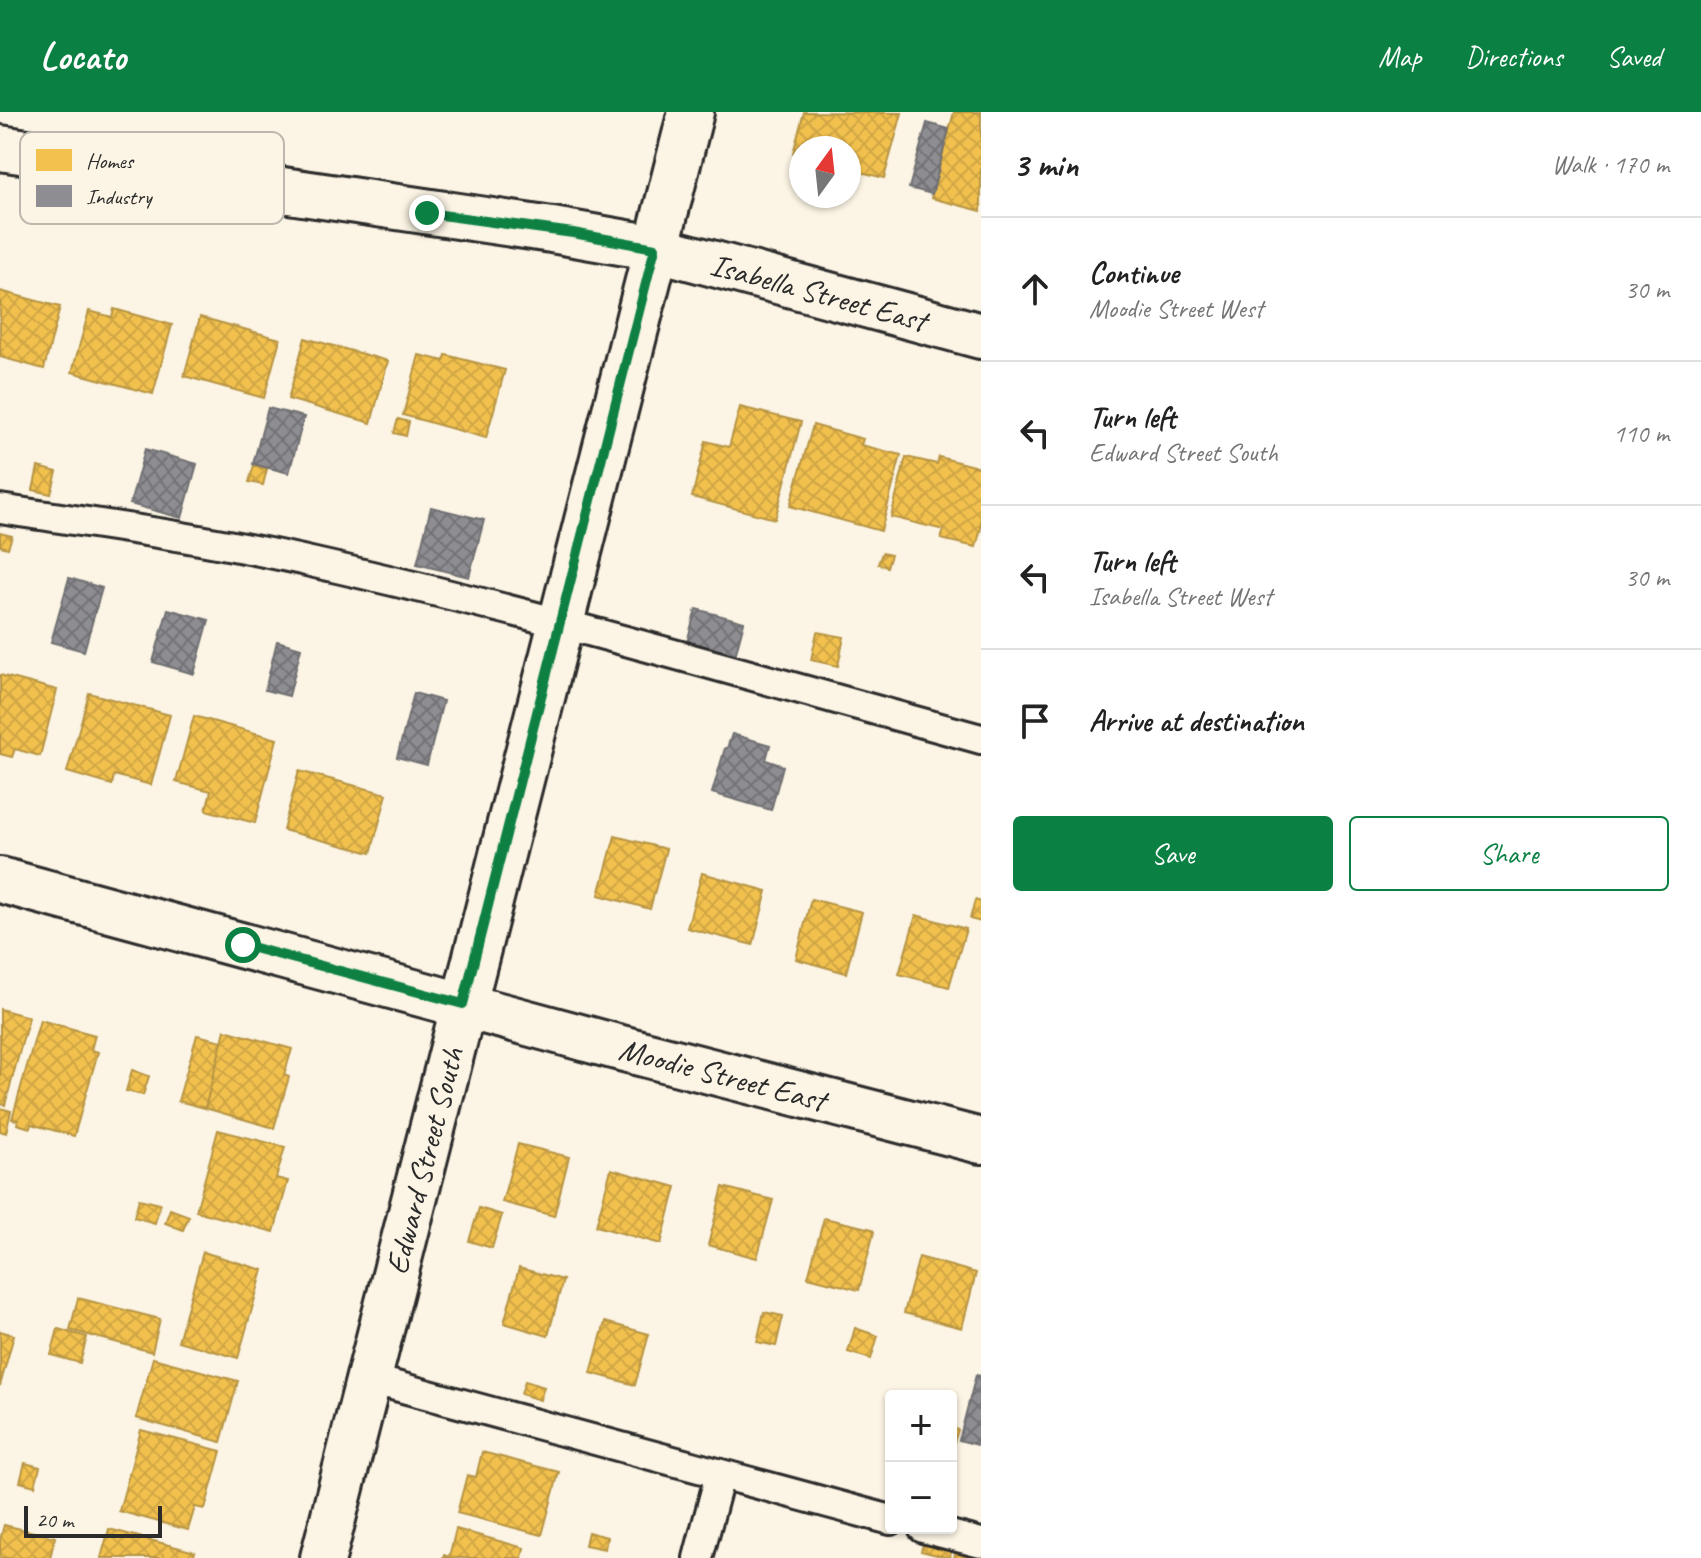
<!DOCTYPE html>
<meta charset="utf-8">
<style>
:root{--surface:#fff;--page:#f6f6f6;--text:#222;--muted:#767676;--line:#e0e0e0;--accent:#0b8043}
body{margin:0;font-family:Caveat,sans-serif;background:var(--page);color:var(--text)}
.controls{position:absolute;right:24px;bottom:24px;display:grid;overflow:hidden;border-radius:8px;box-shadow:0 2px 6px #0004}
.controls button{width:72px;height:72px;display:grid;place-items:center;padding:0;border:0;border-bottom:2px solid var(--line);background:var(--surface);color:var(--text);font:40px sans-serif}
.compass{position:absolute;left:789px;top:24px;width:72px;height:72px;border-radius:50%;background:var(--surface);box-shadow:0 2px 6px #0004;rotate:15deg}
.scale{position:absolute;left:24px;bottom:20px;width:138px;box-sizing:border-box;padding-left:8px;border:4px solid #2b2b2b;border-top:0;font-size:22px;line-height:28px;white-space:nowrap;color:#2b2b2b;-webkit-text-stroke:6px #fcf5e5;paint-order:stroke}
.stop{position:absolute;width:24px;height:24px;margin:-18px;border:6px solid #0b8043;border-radius:50%;background:#fff}
.stop.end{background:#0b8043;border-color:#fff;box-shadow:0 2px 8px #0008}
.list{margin:0;padding:0;list-style:none}
h2{display:flex;justify-content:space-between;align-items:center;height:104px;margin:0;padding:0 32px;font-size:34px}
h2 small{font-size:26px;font-weight:400;color:var(--muted)}
.list li{display:grid;grid-template-columns:52px 1fr auto;gap:24px;align-items:center;box-sizing:border-box;height:144px;padding:0 32px;border-top:2px solid var(--line)}
.list b{display:block;font-size:30px;white-space:nowrap}
.list p{margin:0;font-size:26px;white-space:nowrap;color:var(--muted)}
.list em{font-size:26px;font-style:normal;color:var(--muted)}
.actions{display:flex;gap:16px;padding:24px 32px}
.actions a{flex:1;padding:18px 0;border:2px solid var(--accent);border-radius:8px;text-align:center;font-size:28px;color:var(--accent)}
.actions .main{background:var(--accent);color:#fff}
.icon{flex:none;width:44px;height:44px;fill:none;stroke:currentColor;stroke-width:2;stroke-linecap:round;stroke-linejoin:round}
.map{position:relative;flex:none;width:981px;height:1446px;overflow:hidden}
header{display:flex;align-items:center;gap:48px;box-sizing:border-box;height:112px;padding:0 40px;background:var(--accent);color:#fff}
header strong{font-size:38px}
nav{display:flex;gap:44px;margin-inline-start:auto;font-size:28px}
main{display:flex}
aside{flex:1;background:var(--surface)}
.map>svg:first-child{display:block}
.homes{fill:url(#homes-cross-hatch);stroke:#b69444;stroke-width:2}
.industry{fill:url(#industry-cross-hatch);stroke:#707073;stroke-width:2}
.lines{fill:none;stroke-linecap:round;stroke-linejoin:round}
.service-casing{stroke:#2b2b2b;stroke-width:34}
.minor-casing{stroke:#2b2b2b;stroke-width:50}
.secondary-casing{stroke:#2b2b2b;stroke-width:50}
.service{stroke:#fcf5e5;stroke-width:28}
.minor{stroke:#fcf5e5;stroke-width:44}
.secondary{stroke:#fcf5e5;stroke-width:44}
.route{stroke:#0b8043;stroke-width:10}
.labels{text-anchor:middle;dominant-baseline:central;stroke-width:8;stroke-linejoin:round;paint-order:stroke}
.street-label{font-size:32px;fill:#2b2b2b;stroke:#fcf5e5}
.key{fill:#fcf5e5;stroke:#bdb8ad;stroke-width:2}
.key-label{font-size:22px;fill:#2b2b2b}
</style>
<header>
<strong>Locato</strong>
<nav><a>Map</a><a>Directions</a><a>Saved</a></nav>
</header>
<main>
<div class="map">
<svg width="981" height="1446" viewBox="0 0 981 1446">
<defs>
<pattern id="homes-cross-hatch" width="8" height="8" patternUnits="userSpaceOnUse" patternTransform="scale(2)"><rect width="8" height="8" fill="#f2c14e"/><path d="M0 0l8 8M0 8l8-8" fill="none" stroke="#d0a644"/></pattern>
<pattern id="industry-cross-hatch" width="8" height="8" patternUnits="userSpaceOnUse" patternTransform="scale(2)"><rect width="8" height="8" fill="#8d8d92"/><path d="M0 0l8 8M0 8l8-8" fill="none" stroke="#737377"/></pattern>
</defs>
<rect width="100%" height="100%" fill="#fcf5e5"/>
<filter id="ink" filterUnits="userSpaceOnUse"><feTurbulence type="fractalNoise" baseFrequency=".0125" numOctaves="2"/><feDisplacementMap in="SourceGraphic" scale="16" xChannelSelector="R" yChannelSelector="G"/><feConvolveMatrix kernelMatrix="1 2 1 2 8 2 1 2 1" color-interpolation-filters="sRGB"/></filter>
<g filter="url(#ink)">
<g class="homes">
<polygon points="804,0 902,1 884,66 849,57 849,36 801,36 801,43 793,41"/>
<polygon points="954,0 981,0 981,99 931,86"/>
<polygon points="0,179 60,195 44,257 0,245"/>
<polygon points="114,197 172,213 153,282 72,260 89,199 112,205"/>
<polygon points="200,205 280,227 264,286 184,264"/>
<polygon points="305,226 388,249 371,311 288,287"/>
<polygon points="419,243 444,249 446,243 505,258 486,326 403,303"/>
<polygon points="740,295 801,310 775,407 692,385 706,329 729,335"/>
<polygon points="398,307 409,310 406,324 394,321"/>
<polygon points="813,313 863,327 861,333 901,343 881,419 790,394"/>
<polygon points="906,345 937,352 939,345 981,356 981,416 976,435 941,427 944,418 891,405"/>
<polygon points="254,353 267,357 263,373 249,370"/>
<polygon points="38,355 57,360 51,382 33,378"/>
<polygon points="0,421 12,424 8,436 0,434"/>
<polygon points="882,441 891,443 887,455 878,452"/>
<polygon points="817,520 844,525 838,554 811,548"/>
<polygon points="0,563 57,578 40,644 15,637 12,645 0,642"/>
<polygon points="89,581 170,603 151,673 114,663 112,673 67,660"/>
<polygon points="194,604 277,627 255,711 206,698 211,679 176,670"/>
<polygon points="299,659 387,682 371,741 283,718"/>
<polygon points="615,724 666,737 650,797 599,783"/>
<polygon points="702,761 767,779 753,833 687,816"/>
<polygon points="811,787 862,800 846,861 796,847"/>
<polygon points="975,788 981,790 981,810 970,807"/>
<polygon points="916,803 966,817 949,875 899,862"/>
<polygon points="0,897 29,905 5,993 0,992"/>
<polygon points="40,908 95,923 91,938 98,940 74,1024 31,1012 30,1016 17,1012 18,1008 12,1007"/>
<polygon points="225,918 292,937 284,963 289,965 274,1016 205,996"/>
<polygon points="197,923 222,929 205,996 178,989"/>
<polygon points="132,958 149,964 143,983 126,979"/>
<polygon points="0,996 11,999 6,1021 0,1019"/>
<polygon points="218,1018 285,1035 276,1066 288,1069 274,1120 196,1099"/>
<polygon points="518,1032 569,1045 554,1104 502,1090"/>
<polygon points="611,1057 676,1075 661,1132 596,1114"/>
<polygon points="723,1075 773,1088 757,1146 708,1133"/>
<polygon points="139,1087 160,1092 155,1111 134,1105"/>
<polygon points="479,1096 502,1103 492,1136 469,1129"/>
<polygon points="170,1097 189,1104 183,1118 165,1111"/>
<polygon points="824,1106 872,1117 874,1120 859,1178 808,1165"/>
<polygon points="203,1140 263,1158 238,1246 178,1229"/>
<polygon points="919,1145 976,1161 962,1216 904,1201"/>
<polygon points="519,1156 563,1168 548,1224 504,1211"/>
<polygon points="78,1186 160,1207 152,1240 70,1218"/>
<polygon points="764,1200 783,1204 776,1234 757,1230"/>
<polygon points="605,1210 649,1222 635,1273 591,1261"/>
<polygon points="855,1216 878,1224 871,1247 848,1240"/>
<polygon points="58,1217 87,1225 80,1251 51,1243"/>
<polygon points="0,1219 14,1223 0,1274"/>
<polygon points="153,1246 238,1269 221,1330 136,1306"/>
<polygon points="525,1269 544,1275 540,1288 521,1282"/>
<polygon points="951,1316 958,1318 953,1333 951,1332"/>
<polygon points="141,1318 221,1339 205,1397 195,1395 188,1418 119,1399"/>
<polygon points="482,1340 559,1360 542,1423 457,1401 467,1363 476,1365"/>
<polygon points="25,1351 40,1355 35,1374 20,1370"/>
<polygon points="4,1413 55,1425 50,1446 0,1446 0,1428"/>
<polygon points="109,1417 195,1440 193,1446 101,1446"/>
<polygon points="456,1417 524,1436 522,1446 443,1446 444,1443 449,1445"/>
<polygon points="588,1420 607,1425 605,1437 585,1433"/>
<polygon points="925,1426 953,1434 949,1446 921,1439"/>
<polygon points="956,1439 981,1445 981,1446 954,1446"/>
</g>
<g class="industry">
<polygon points="927,11 949,17 932,82 909,76"/>
<polygon points="268,296 304,305 289,361 253,352"/>
<polygon points="145,337 197,352 182,406 130,392"/>
<polygon points="431,395 484,408 469,465 417,452"/>
<polygon points="69,466 102,476 84,539 51,530"/>
<polygon points="168,497 209,508 194,562 153,550"/>
<polygon points="696,497 744,510 735,544 687,530"/>
<polygon points="277,529 301,536 289,584 265,578"/>
<polygon points="414,581 443,589 427,653 397,645"/>
<polygon points="732,622 770,633 766,648 783,654 771,698 712,681 725,636 727,636"/>
<polygon points="976,1263 981,1264 981,1334 959,1328"/>
</g>
<g class="lines">
<defs>
<g id="service">
<path d="M 0,397 C 105,413 211,427 315,451 C 539,501 760,567 981,627"/>
<polyline points="370,1267 891,1408"/>
<polyline points="923,1416 981,1431"/>
<polyline points="698,1446 720,1363"/>
</g>
<g id="minor">
<path id="s1" d="M 0,36 L 552,118 L 655,136 L 981,224"/>
<path id="s2" d="M 0,768 L 613,934 L 981,1029"/>
</g>
<g id="secondary">
<path id="s3" d="M 323,1446 L 691,0"/>
</g>
</defs>
<use href="#service" class="service-casing"/>
<use href="#minor" class="minor-casing"/>
<use href="#secondary" class="secondary-casing"/>
<use href="#service" class="service"/>
<use href="#minor" class="minor"/>
<use href="#secondary" class="secondary"/>
</g>
</g>
<g class="lines" filter="url(#ink)">
<polyline class="route" points="243,833 463,892 655,136 573,121 427,101"/>
</g>
<g class="labels">
<g class="street-label">
<text stroke="none"><textPath href="#s1" startOffset="832">Isabella Street East</textPath></text>
<text stroke="none"><textPath href="#s2" startOffset="748">Moodie Street East</textPath></text>
<text stroke="none"><textPath href="#s3" startOffset="410">Edward Street South</textPath></text>
</g>
</g>
<rect x="20" y="20" width="264" height="92" rx="12" class="key"/>
<rect x="36" y="37" width="36" height="22" fill="#f2c14e"/>
<rect x="36" y="73" width="36" height="22" fill="#8d8d92"/>
<g class="key-label">
<text x="86" y="56">Homes</text>
<text x="86" y="92">Industry</text>
</g>
</svg>
<div class="controls">
<button>+</button>
<button>−</button>
</div>
<svg class="compass" viewBox="-18 -18 36 36"><path d="M0-13l5 13h-10z" fill="#e53935"/><path d="M0 13l5-13h-10z" fill="#767676"/></svg>
<div class="scale">20 m</div>
<div class="stop" style="left:243px;top:833px"></div>
<div class="stop end" style="left:427px;top:101px"></div>
</div>
<aside>
<h2>3 min<small>Walk · 170 m</small></h2>
<ul class="list">
<li><svg class="icon" aria-label="ahead" viewBox="0 0 24 24"><path d="M12 20V5M6 11l6-6 6 6"/></svg><div><b>Continue</b><p>Moodie Street West</p></div><em>30 m</em></li>
<li><svg class="icon" aria-label="left" viewBox="0 0 24 24"><path d="M17 20v-9H6M10 6l-5 5 5 5"/></svg><div><b>Turn left</b><p>Edward Street South</p></div><em>110 m</em></li>
<li><svg class="icon" aria-label="left" viewBox="0 0 24 24"><path d="M17 20v-9H6M10 6l-5 5 5 5"/></svg><div><b>Turn left</b><p>Isabella Street West</p></div><em>30 m</em></li>
<li><svg class="icon" aria-label="arrive" viewBox="0 0 24 24"><path d="M6 21V4h12l-3 4 3 4H6"/></svg><div><b>Arrive at destination</b></div></li>
</ul>
<div class="actions"><a class="main">Save</a><a>Share</a></div>
</aside>
</main>
